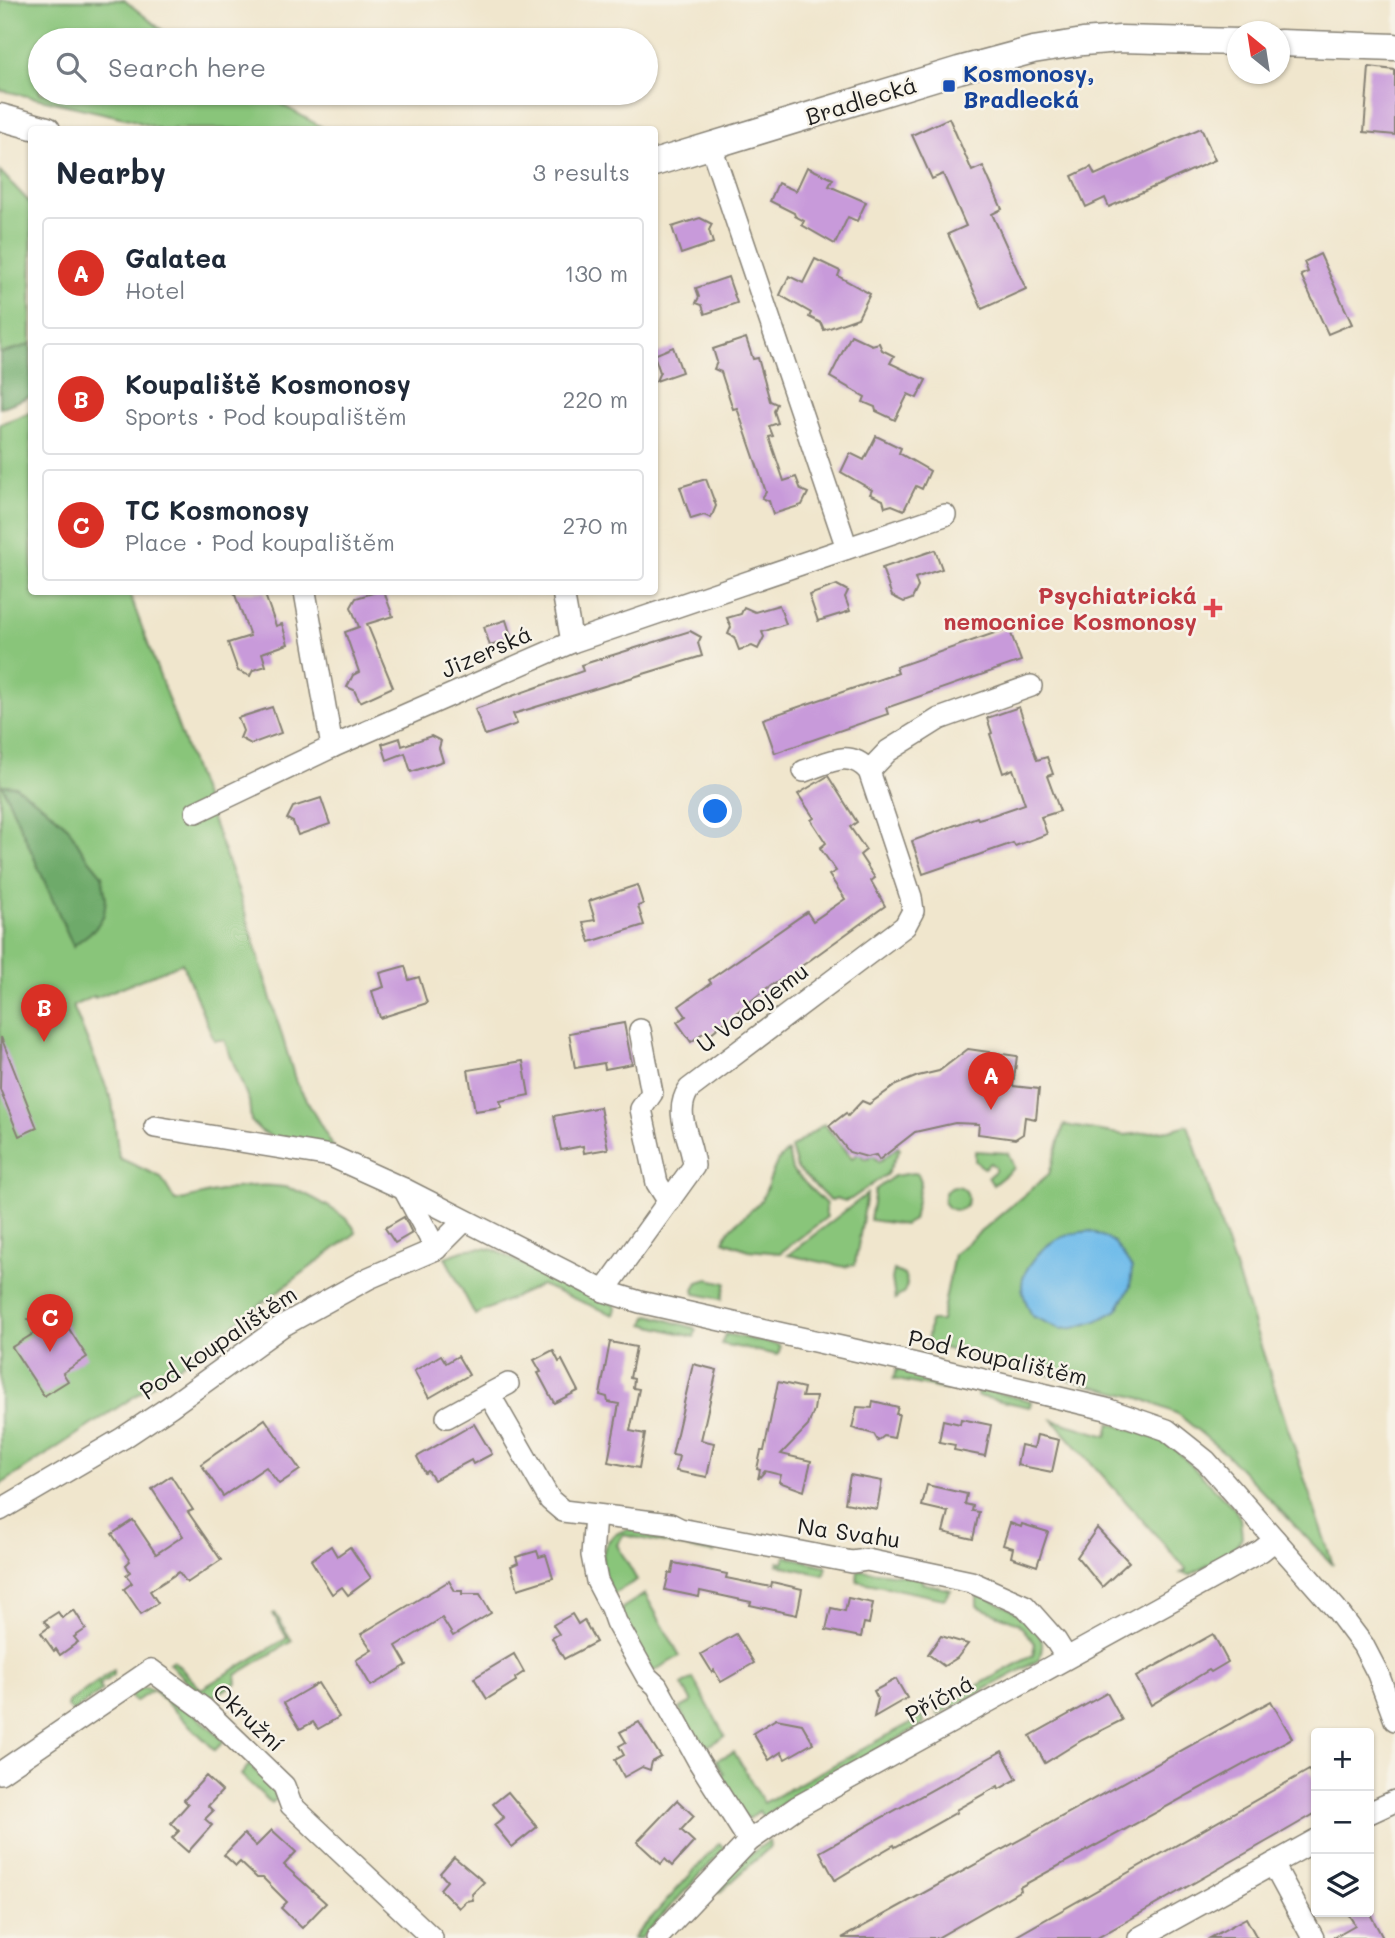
<!DOCTYPE html>
<meta charset="utf-8">
<style>
:root{--surface:#fff;--page:#f6f6f7;--text:#1f2937;--muted:#747a83;--line:#e0e1e3;--accent:#d93025}
body{margin:0;font-family:Mali,sans-serif;background:var(--page);color:var(--text)}
.controls{position:absolute;right:21px;bottom:21px;display:grid;overflow:hidden;border-radius:7px;box-shadow:0 2px 5px #0004}
.controls button{width:63px;height:63px;display:grid;place-items:center;padding:0;border:0;border-bottom:2px solid var(--line);background:var(--surface);color:var(--text);font:35px sans-serif}
.compass{position:absolute;left:1227px;top:21px;width:63px;height:63px;border-radius:50%;background:var(--surface);box-shadow:0 2px 5px #0004;rotate:330deg}
.you{position:absolute;left:716px;top:812px;width:24px;height:24px;margin:-18px;border:5px solid #fff;border-radius:50%;background:#1a73e8;box-shadow:0 0 0 10px #1a73e833}
.badge{display:grid;place-items:center;width:46px;height:46px;border-radius:50%;background:var(--accent);color:#fff;font-size:23px;font-weight:700}
.pin{position:absolute;translate:-50% -58px;filter:drop-shadow(0 2px 4px #0008)}
.pin::after{content:'';position:absolute;top:37px;width:24px;height:21px;background:inherit;clip-path:polygon(0 0,100% 0,50% 100%)}
.list{margin:0;padding:0;list-style:none}
h2{display:flex;justify-content:space-between;align-items:center;height:91px;margin:0;padding:0 28px;font-size:30px}
h2 small{font-size:23px;font-weight:400;color:var(--muted)}
.list li{display:grid;grid-template-columns:46px 1fr auto;gap:21px;align-items:center;box-sizing:border-box;height:112px;margin:0 14px 14px;padding:0 14px;border:2px solid var(--line);border-radius:7px}
.list b{display:block;font-size:26px;white-space:nowrap}
.list p{margin:0;font-size:23px;white-space:nowrap;color:var(--muted)}
.list em{font-size:23px;font-style:normal;color:var(--muted)}
.icon{flex:none;width:38px;height:38px;fill:none;stroke:currentColor;stroke-width:2;stroke-linecap:round;stroke-linejoin:round}
.map{position:relative;flex:none;width:1395px;height:1938px;overflow:hidden}
.search{position:absolute;background:var(--surface);box-shadow:0 2px 5px #0004;left:28px;top:28px;width:630px;height:77px;display:flex;align-items:center;gap:18px;box-sizing:border-box;padding:0 24px;border-radius:38px;color:var(--muted);font-size:26px}
.panel{position:absolute;background:var(--surface);box-shadow:0 2px 5px #0004;left:28px;top:126px;width:630px;height:469px;border-radius:7px}
.map>svg:first-child{display:block}
.green{fill:#89c57a;stroke:#52704b;stroke-width:2;fill-rule:evenodd}
.forest{fill:#6eaa6a;stroke:#456343;stroke-width:2}
.water{fill:#70bcea;stroke:#466c83;stroke-width:2}
.building{fill:#c89ada}
.lines{fill:none;stroke-linecap:round;stroke-linejoin:round}
.minor-casing{stroke:#868174;stroke-width:24}
.tertiary-casing{stroke:#868174;stroke-width:29}
.minor{stroke:#fff;stroke-width:21}
.tertiary{stroke:#fff;stroke-width:26}
.transit-dot{fill:#1a4fb4;stroke:#f7f3e8;stroke-width:2.5}
.health-dot{fill:#e0444e;stroke:#f7f3e8;stroke-width:2.5}
.labels{text-anchor:middle;dominant-baseline:central;stroke-width:5;stroke-linejoin:round;paint-order:stroke}
.transit-label{font-size:23px;font-weight:bold;fill:#164399;stroke:#f7f3e8;text-anchor:start}
.street-label{font-size:23px;fill:#1c1c1c;stroke:#f7f3e8}
.health-label{font-size:23px;font-weight:bold;fill:#be3a42;stroke:#f7f3e8;text-anchor:end}
</style>
<div class="map">
<svg width="1395" height="1938" viewBox="0 0 1395 1938">
<rect width="100%" height="100%" fill="#f7f3e8"/>
<filter id="ink" filterUnits="userSpaceOnUse"><feTurbulence type="fractalNoise" baseFrequency=".0143" numOctaves="2"/><feDisplacementMap in="SourceGraphic" scale="14" xChannelSelector="R" yChannelSelector="G"/><feConvolveMatrix kernelMatrix="1 2 1 2 8 2 1 2 1" color-interpolation-filters="sRGB"/></filter>
<filter id="wash" filterUnits="userSpaceOnUse"><feTurbulence type="fractalNoise" baseFrequency=".00686" numOctaves="4" result="noise"/><feDisplacementMap in="SourceGraphic" scale="28" xChannelSelector="R" yChannelSelector="G"/><feGaussianBlur stdDeviation="1.57" result="paint"/><feColorMatrix in="noise" values="0 0 0 0 0 0 0 0 0 0 0 0 0 0 0 0 0 1.4 0 .05"/><feComposite in="paint" operator="in"/></filter>
<g filter="url(#wash)">
<rect width="100%" height="100%" fill="#f0e6cd"/>
<g class="green">
<polygon points="0,0 124,0 175,40 40,40 40,93 261,93 325,129 160,129 129,119 0,90"/>
<polygon points="0,171 32,205 31,344 0,354"/>
<path d="M 31,412 L 32,592 L 129,592 L 239,893 L 296,1082 L 335,1150 L 278,1140 L 261,1131 L 251,1121 L 249,1101 L 224,1040 L 214,1040 L 182,963 L 95,998 L 94,996 L 73,1006 L 112,1101 L 119,1158 L 161,1177 L 175,1201 C 209,1194 249,1181 284,1187 C 300,1190 315,1199 329,1207 C 340,1214 352,1221 356,1233 L 164,1377 L 0,1485 L 0,424 ZM 2,785 L 15,786 L 46,808 L 68,827 L 83,852 L 73,945 Z"/>
<polygon points="824,1124 852,1158 859,1153 865,1159 873,1155 879,1162 898,1147 900,1149 887,1174 851,1199 845,1201 836,1198 830,1201 797,1168 791,1148"/>
<polygon points="1064,1125 1125,1135 1169,1130 1188,1125 1333,1565 1226,1454 1178,1414 1140,1398 927,1344 930,1321 941,1321 954,1254 1049,1174"/>
<polygon points="975,1151 1008,1153 1014,1168 993,1185 988,1177 995,1171 995,1167 990,1163 984,1168 975,1161"/>
<path d="M 788,1152 L 792,1170 L 826,1204 L 825,1211 L 827,1217 L 780,1253 L 748,1250 L 724,1241 C 727,1225 751,1214 761,1200 C 771,1185 771,1161 788,1152 Z"/>
<polygon points="913,1173 918,1174 921,1181 913,1220 904,1225 870,1220 875,1190 894,1176"/>
<circle cx="956" cy="1198" r="12"/>
<polygon points="867,1194 855,1264 845,1267 788,1255"/>
<polygon points="484,1248 495,1250 563,1285 615,1305 616,1308 614,1315 541,1285 475,1315 445,1257 468,1249"/>
<polygon points="894,1270 904,1275 907,1283 905,1292 895,1299 892,1279"/>
<polygon points="708,1279 726,1283 722,1299 695,1294 694,1289 698,1282"/>
<polygon points="650,1315 694,1328 696,1330 694,1337 644,1324 647,1317"/>
<polygon points="726,1334 779,1345 780,1348 778,1355 721,1344"/>
<polygon points="897,1369 947,1381 946,1390 893,1379"/>
<polygon points="981,1389 1031,1401 1030,1407 977,1396 978,1390"/>
<polygon points="1053,1420 1107,1436 1110,1423 1156,1438 1172,1446 1234,1508 1240,1518 1242,1537 1232,1552 1190,1575 1181,1573 1187,1570"/>
<path d="M 640,1528 L 716,1544 L 714,1553 L 623,1535 L 617,1545 L 637,1580 L 613,1594 C 595,1562 598,1530 640,1528 Z"/>
<polygon points="786,1556 826,1566 824,1575 777,1565 778,1562 783,1563"/>
<polygon points="861,1570 923,1578 922,1583 951,1590 944,1599 857,1581 858,1571"/>
<path d="M 977,1593 C 998,1603 1038,1617 1042,1643 C 1043,1648 1040,1655 1039,1660 L 938,1715 L 935,1709 L 1033,1655 L 1035,1643 L 1018,1623 L 977,1606 Z"/>
<polygon points="645,1594 680,1656 652,1672 620,1619 622,1608"/>
<polygon points="275,1613 292,1641 236,1675 237,1683 208,1699 198,1694 169,1663 173,1660 201,1689 287,1638 273,1614"/>
<polygon points="114,1670 114,1675 99,1685 102,1691 72,1712 67,1706 69,1702"/>
<polygon points="693,1678 725,1736 704,1748 701,1747 679,1709 692,1702 682,1685"/>
<path d="M 141,1688 C 171,1687 203,1722 224,1741 L 215,1750 L 153,1690 L 135,1702 L 129,1694 Z"/>
<polygon points="923,1716 924,1724 804,1790 763,1817 759,1811 749,1819 742,1815 718,1778 724,1774 716,1760 734,1752 764,1803"/>
<polygon points="249,1765 278,1792 275,1795 277,1798 271,1803 241,1775"/>
<polygon points="769,1841 770,1847 719,1893 716,1890 748,1856"/>
<polygon points="719,1843 725,1848 641,1938 633,1938"/>
</g>
<g class="forest">
<polygon points="31,344 31,396 0,408 0,354"/>
<polygon points="2,785 15,786 46,808 68,827 83,852 102,875 106,898 104,915 95,929 73,946"/>
</g>
<path class="water" d="M 1091,1231 L 1114,1242 L 1132,1268 L 1130,1287 L 1117,1310 L 1097,1321 L 1074,1328 L 1060,1329 L 1032,1316 C 1028,1306 1022,1296 1022,1285 C 1022,1270 1041,1248 1054,1241 C 1065,1234 1078,1232 1091,1231 Z"/>
<g id="blocks">
<g class="building">
<polygon points="1369,67 1395,70 1395,135 1364,132"/>
<polygon points="949,118 972,171 983,166 1002,209 992,214 1026,289 982,309 948,234 966,226 943,174 932,179 912,135"/>
<polygon points="1201,128 1215,160 1109,207 1105,198 1086,207 1072,176 1091,167 1095,175"/>
<polygon points="807,167 833,179 829,186 866,202 857,221 848,217 835,244 802,225 804,221 795,216 794,213 770,201 778,183 796,191"/>
<polygon points="700,218 712,224 709,230 713,243 681,254 672,227"/>
<polygon points="1320,254 1352,324 1328,334 1301,275 1308,272 1304,262"/>
<polygon points="815,259 840,271 838,276 870,294 858,318 824,330 821,323 809,317 811,313 780,295 789,276 803,283"/>
<polygon points="728,277 737,303 705,314 702,305 696,303 699,297 696,288"/>
<polygon points="851,335 872,345 879,343 882,350 894,356 890,363 926,380 917,398 908,394 895,420 876,411 875,407 863,402 865,397 830,377"/>
<polygon points="746,338 753,359 758,358 770,401 777,404 774,411 778,423 769,426 773,436 769,437 784,481 796,477 801,490 808,493 802,505 773,514 769,501 762,498 766,492 737,408 733,409 721,372 714,369 717,362 713,349"/>
<polygon points="673,347 682,372 656,381 660,372 654,355"/>
<polygon points="876,436 901,448 899,453 930,471 922,489 916,486 904,510 892,505 885,507 883,500 870,494 872,490 841,472 850,453 864,460"/>
<polygon points="706,479 716,506 711,518 704,515 691,519 680,487"/>
<polygon points="935,550 942,569 915,578 918,587 912,599 904,602 892,596 882,568"/>
<polygon points="837,585 848,591 845,597 850,611 818,621 809,595"/>
<polygon points="234,592 264,592 276,626 282,624 288,644 262,653 266,666 253,670 250,676 238,671 228,643 250,636"/>
<polygon points="376,592 384,592 393,616 367,624 393,687 360,702 354,690 347,687 353,675 359,672 345,632 359,627 351,607 356,598"/>
<polygon points="779,605 786,624 762,632 764,637 758,649 752,646 739,650 734,637 728,634 731,627 727,618 741,614 744,607 755,612"/>
<polygon points="506,620 512,639 490,646 484,627"/>
<polygon points="1009,628 1021,661 886,708 888,714 775,753 763,719 898,673 896,667"/>
<polygon points="690,631 701,637 698,643 702,656 513,714 517,724 485,735 475,709 583,671 581,665"/>
<polygon points="272,707 281,733 251,744 240,738 243,731 238,718"/>
<polygon points="1019,707 1037,760 1047,757 1053,774 1047,776 1060,811 1041,817 1047,834 1015,846 1013,843 923,874 912,841 977,817 978,819 993,815 1025,804 1013,769 1003,773 990,734 992,733 987,718"/>
<polygon points="431,736 441,741 439,748 443,761 411,772 405,753 387,760 382,744 400,738 402,746"/>
<polygon points="828,776 857,822 850,827 866,850 860,855 875,878 871,881 885,906 806,963 773,985 772,984 710,1034 707,1030 691,1042 677,1022 686,1016 679,1006 711,983 709,980 807,912 813,921 845,899 829,875 836,871 820,848 826,843 811,820 814,818 798,794"/>
<polygon points="321,798 330,824 298,835 293,822 287,819 293,807"/>
<polygon points="637,885 643,904 638,906 644,925 590,942 583,922 595,920 589,901"/>
<polygon points="405,966 409,980 419,977 427,1003 380,1018 372,991 384,987 380,973"/>
<polygon points="624,1023 632,1064 605,1069 604,1063 575,1068 569,1033"/>
<polygon points="1,1037 37,1128 19,1136 0,1089"/>
<polygon points="968,1049 1017,1056 1013,1086 1039,1089 1036,1119 1025,1117 1023,1134 1015,1139 978,1134 979,1124 955,1123 915,1132 879,1160 876,1155 867,1157 849,1152 829,1126 846,1113 848,1116 862,1101 869,1104 896,1085 918,1076 939,1071"/>
<polygon points="523,1061 529,1095 500,1101 502,1107 475,1111 468,1070"/>
<polygon points="600,1107 608,1149 584,1153 583,1146 561,1150 554,1116"/>
<polygon points="404,1217 412,1233 395,1243 385,1228"/>
<polygon points="53,1304 87,1357 63,1373 68,1381 44,1396 12,1347 36,1332 28,1319"/>
<polygon points="610,1342 636,1347 630,1378 634,1379 633,1388 639,1389 630,1431 645,1434 639,1468 608,1462 619,1404 608,1402 607,1397 600,1395"/>
<polygon points="553,1350 559,1362 562,1360 578,1391 554,1403 538,1373 541,1372 534,1360"/>
<polygon points="441,1355 446,1363 458,1356 469,1375 429,1398 414,1371"/>
<polygon points="693,1364 717,1370 701,1440 714,1443 707,1477 676,1471 679,1456 672,1455"/>
<polygon points="778,1382 804,1388 802,1397 816,1397 814,1410 808,1426 781,1454 811,1461 804,1491 779,1482 781,1475 765,1471 758,1479 760,1470 757,1469 761,1451 764,1451"/>
<polygon points="873,1401 898,1407 896,1414 899,1414 894,1438 884,1436 878,1441 874,1434 852,1428 857,1407 872,1408"/>
<polygon points="265,1419 300,1470 279,1484 266,1467 223,1496 201,1464"/>
<polygon points="961,1419 991,1425 985,1456 954,1450 955,1445 939,1442 943,1420 960,1424"/>
<polygon points="474,1424 492,1454 473,1464 471,1460 434,1480 428,1471 425,1473 417,1457"/>
<polygon points="1037,1435 1059,1440 1052,1472 1017,1465 1021,1445 1034,1448"/>
<polygon points="850,1475 882,1481 877,1509 845,1503"/>
<polygon points="171,1476 193,1510 188,1512 221,1560 187,1583 179,1572 150,1591 158,1603 141,1614 124,1589 132,1583 126,1575 130,1572 126,1565 130,1561 112,1534 133,1520 156,1554 183,1536 152,1489"/>
<polygon points="927,1485 967,1494 965,1504 973,1506 972,1511 979,1512 973,1539 943,1532 948,1512 922,1506"/>
<polygon points="1010,1523 1021,1527 1022,1524 1048,1532 1037,1566 1011,1557 1013,1548 1003,1545"/>
<polygon points="1097,1528 1129,1562 1102,1587 1077,1557"/>
<polygon points="331,1546 337,1556 350,1547 371,1578 348,1595 342,1587 332,1594 311,1560"/>
<polygon points="537,1551 539,1557 546,1555 553,1578 518,1589 511,1566 518,1563 516,1557"/>
<polygon points="674,1563 727,1574 726,1578 771,1587 772,1582 802,1589 797,1615 750,1605 751,1602 700,1591 699,1597 665,1590 669,1573 672,1573"/>
<polygon points="449,1581 455,1591 462,1591 462,1594 480,1594 491,1613 453,1636 442,1618 396,1646 407,1665 371,1686 356,1660 372,1650 361,1634"/>
<polygon points="848,1598 873,1603 869,1624 864,1623 861,1637 826,1630 831,1608 845,1611"/>
<polygon points="74,1610 86,1629 74,1637 78,1642 60,1655 56,1649 54,1651 41,1633 49,1627 44,1621 58,1612 62,1618"/>
<polygon points="572,1614 578,1624 584,1620 596,1642 564,1659 552,1638 559,1634 553,1625"/>
<polygon points="736,1634 754,1663 721,1682 714,1670 712,1672 701,1654"/>
<polygon points="1213,1634 1228,1662 1211,1672 1209,1670 1151,1705 1136,1677"/>
<polygon points="941,1636 968,1644 957,1658 944,1666 928,1654"/>
<polygon points="514,1654 524,1672 515,1678 516,1681 487,1699 474,1678"/>
<polygon points="896,1679 907,1698 874,1717 878,1699 874,1691"/>
<polygon points="318,1683 339,1717 318,1729 313,1722 300,1729 284,1703"/>
<polygon points="1107,1693 1122,1720 1082,1740 1045,1763 1030,1736"/>
<polygon points="1271,1701 1292,1738 1020,1887 1021,1890 937,1938 842,1938"/>
<polygon points="776,1719 802,1724 813,1743 785,1759 781,1752 769,1760 753,1733"/>
<polygon points="639,1722 661,1757 652,1762 650,1770 642,1767 624,1777 615,1760 624,1755 619,1746 626,1742 620,1732"/>
<polygon points="1002,1751 1017,1779 999,1789 998,1786 956,1810 957,1812 895,1847 894,1845 873,1857 835,1880 820,1852"/>
<polygon points="1309,1770 1316,1783 1316,1813 1278,1835 1097,1938 1013,1938"/>
<polygon points="206,1776 222,1791 208,1806 213,1811 205,1819 212,1825 188,1852 172,1838 179,1831 171,1823 188,1804 184,1800"/>
<polygon points="508,1792 537,1827 512,1847 494,1825 504,1817 493,1804"/>
<polygon points="677,1800 694,1816 681,1830 694,1842 672,1866 665,1859 661,1864 637,1842"/>
<polygon points="272,1830 296,1852 284,1865 326,1903 302,1928 281,1908 287,1902 263,1878 257,1878 240,1862 236,1866 224,1855 244,1834 256,1846"/>
<polygon points="454,1857 484,1882 472,1894 473,1900 466,1901 459,1908 440,1889 447,1881 440,1873"/>
<polygon points="1347,1912 1369,1912 1383,1938 1332,1938 1355,1925"/>
<polygon points="1246,1918 1257,1938 1210,1938"/>
</g>
</g>
</g>
<g filter="url(#ink)">
<use href="#blocks" fill-opacity="0" stroke="#868174" stroke-width="2"/>
<g class="lines">
<defs>
<g id="minor">
<polyline points="711,146 847,548"/>
<polyline points="305,592 332,747"/>
<polyline points="563,592 572,642"/>
<polyline points="869,771 888,751 939,719 1031,686"/>
<polyline points="196,812 332,747 572,642 945,515"/>
<polyline points="640,1030 652,1093 641,1109 657,1183 669,1202"/>
<polyline points="155,1127 331,1156 404,1189 604,1291 640,1302 899,1360 1106,1409 1167,1430 1206,1461 1336,1609 1363,1645 1378,1674 1395,1720"/>
<polyline points="404,1189 436,1249"/>
<path d="M 604,1291 L 694,1166 C 692,1139 672,1114 689,1089 L 905,926 L 913,911 L 911,897 L 869,771 C 849,748 828,763 804,771"/>
<polyline points="508,1384 489,1394 550,1500 563,1511 670,1524 680,1529 852,1562 867,1560 971,1582 1025,1606 1056,1641 1066,1657"/>
<polyline points="447,1417 489,1394"/>
<polyline points="0,1510 123,1438 171,1406 282,1326 369,1278 436,1249 464,1221"/>
<polyline points="595,1516 592,1555 597,1581 611,1608 616,1622 647,1677 657,1686 699,1762 749,1841"/>
<polyline points="0,1773 151,1670 204,1709 284,1786 291,1805 432,1938"/>
<polyline points="1369,1813 1395,1801"/>
<polyline points="1273,1864 1313,1938"/>
<polyline points="657,1938 749,1841 797,1807 1261,1551 1275,1540"/>
<polyline points="1139,1938 1316,1840"/>
</g>
<g id="tertiary">
<polyline points="1280,43 1395,47"/>
<polyline points="0,117 47,130"/>
<polyline points="654,163 959,70 1033,50 1083,42 1120,39 1238,42"/>
</g>
</defs>
<use href="#minor" class="minor-casing"/>
<use href="#tertiary" class="tertiary-casing"/>
<use href="#minor" class="minor"/>
<use href="#tertiary" class="tertiary"/>
</g>
</g>
<rect class="transit-dot" x="942" y="79" width="14" height="14" rx="3.5"/>
<path class="health-dot" d="M1209.5 597.5h7v7h7v7h-7v7h-7v-7h-7v-7h7z"/>
<g class="labels">
<g class="transit-label">
<text x="963" y="73">Kosmonosy,<tspan x="963" dy="26">Bradlecká</tspan></text>
</g>
<g class="street-label">
<text transform="translate(861 100) rotate(-17)">Bradlecká</text>
<text transform="translate(486 651) rotate(-24)">Jizerská</text>
<text transform="translate(752 1007) rotate(-37)">U Vodojemu</text>
<text transform="translate(218 1342) rotate(-34)">Pod koupalištěm</text>
<text transform="translate(998 1357) rotate(13)">Pod koupalištěm</text>
<text transform="translate(849 1532) rotate(8)">Na Svahu</text>
<text transform="translate(939 1698) rotate(-29)">Příčná</text>
<text transform="translate(249 1717) rotate(43)">Okružní</text>
</g>
<g class="health-label">
<text x="1197" y="595">Psychiatrická<tspan x="1197" dy="26">nemocnice Kosmonosy</tspan></text>
</g>
</g>
</svg>
<div class="controls">
<button>+</button>
<button>−</button>
<button><svg class="icon" aria-label="layers" viewBox="0 0 24 24"><path d="M12 4l9 5-9 5-9-5zM3 14l9 5 9-5"/></svg></button>
</div>
<svg class="compass" viewBox="-18 -18 36 36"><path d="M0-13l5 13h-10z" fill="#e53935"/><path d="M0 13l5-13h-10z" fill="#747a83"/></svg>
<div class="you"></div>
<div class="pin badge" style="left:991px;top:1110px">A</div>
<div class="pin badge" style="left:44px;top:1042px">B</div>
<div class="pin badge" style="left:50px;top:1352px">C</div>
<div class="search"><svg class="icon" aria-label="search" viewBox="0 0 24 24"><circle cx="10" cy="10" r="6"/><path d="M15 15l6 6"/></svg>Search here</div>
<section class="panel">
<h2>Nearby<small>3 results</small></h2>
<ul class="list">
<li><span class="badge">A</span><div><b>Galatea</b><p>Hotel</p></div><em>130 m</em></li>
<li><span class="badge">B</span><div><b>Koupaliště Kosmonosy</b><p>Sports · Pod koupalištěm</p></div><em>220 m</em></li>
<li><span class="badge">C</span><div><b>TC Kosmonosy</b><p>Place · Pod koupalištěm</p></div><em>270 m</em></li>
</ul>
</section>
</div>
